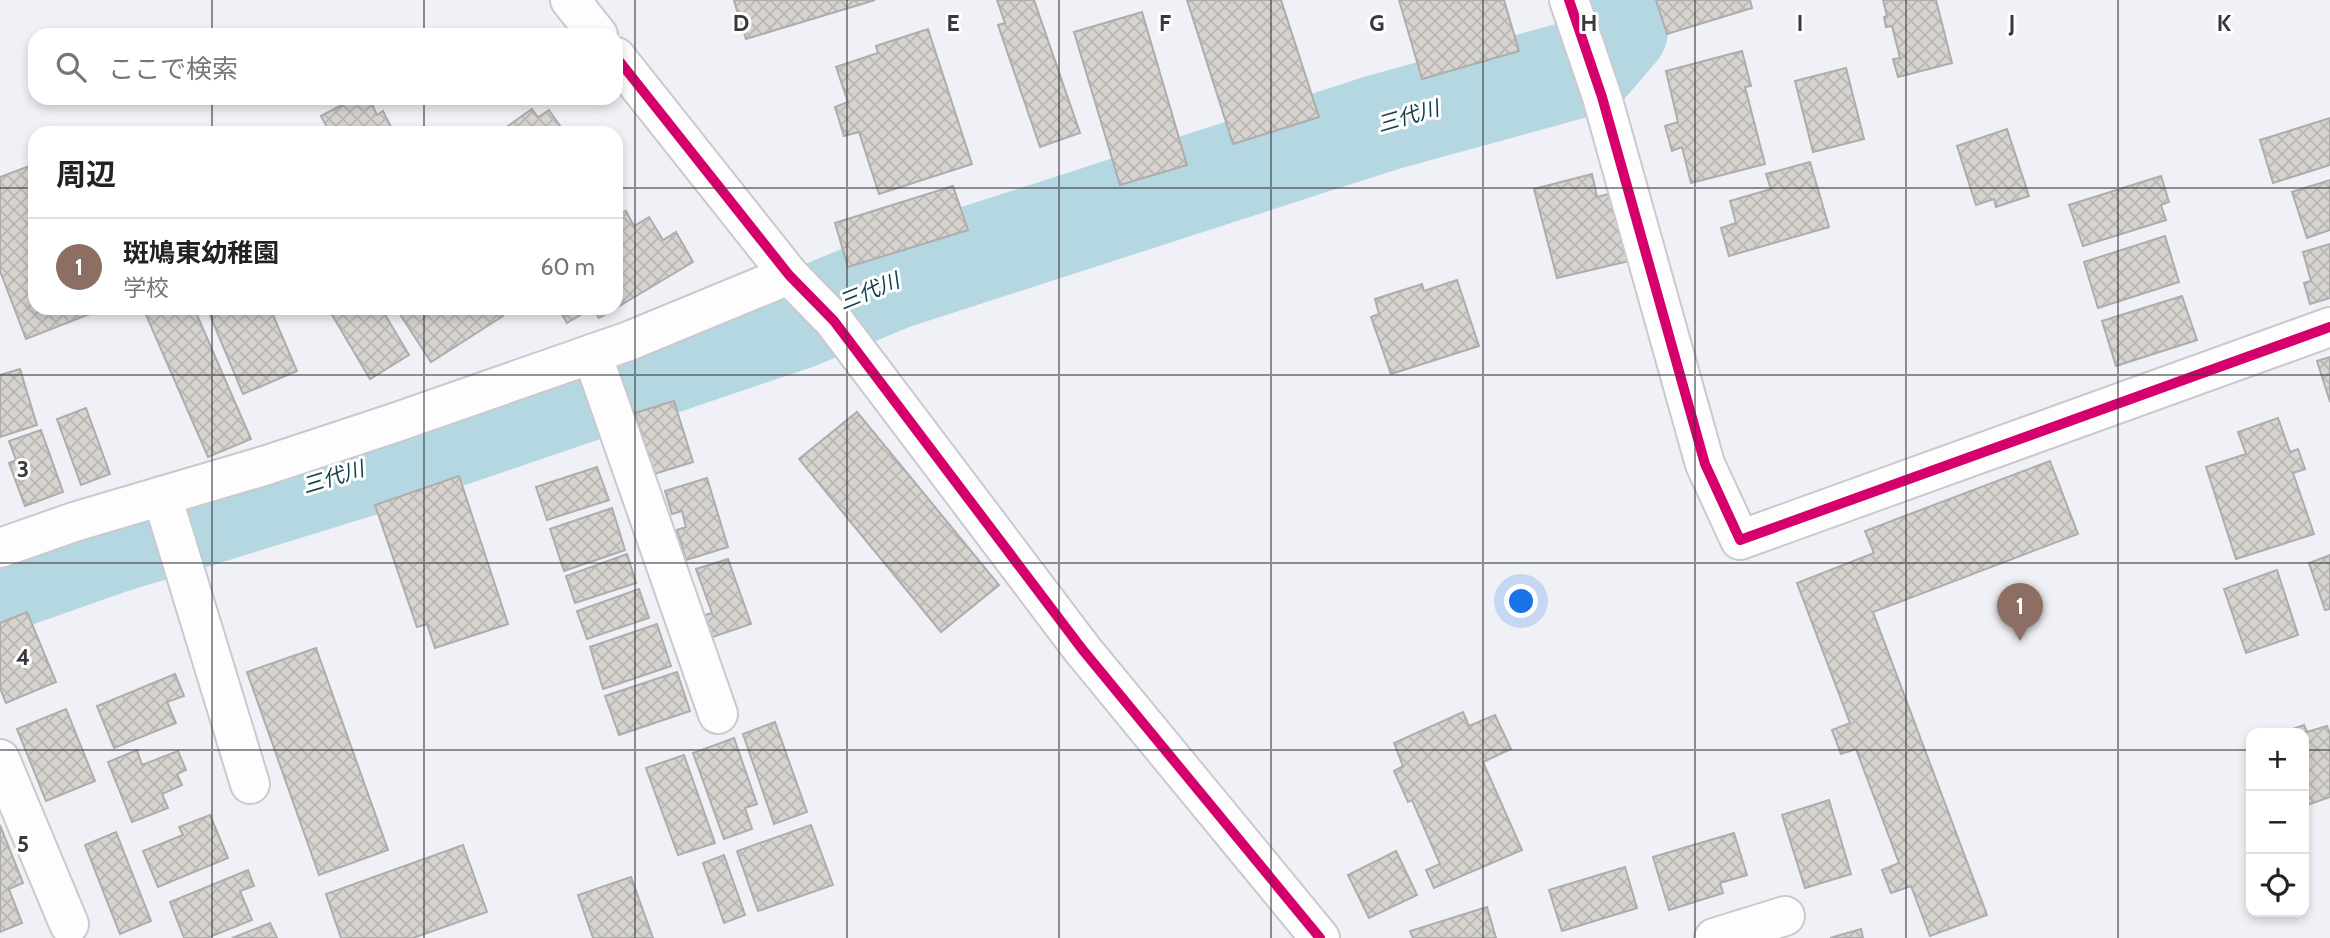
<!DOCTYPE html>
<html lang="ja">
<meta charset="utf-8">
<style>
:root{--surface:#fff;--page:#f2f2f2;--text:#222;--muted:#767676;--line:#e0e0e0;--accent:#78797e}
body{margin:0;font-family:Cabin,"Noto Sans JP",sans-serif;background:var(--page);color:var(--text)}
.controls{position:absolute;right:21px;bottom:21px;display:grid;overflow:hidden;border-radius:14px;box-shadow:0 4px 10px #0003}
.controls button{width:63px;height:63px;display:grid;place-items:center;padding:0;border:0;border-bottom:2px solid var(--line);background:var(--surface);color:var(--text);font:35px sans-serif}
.you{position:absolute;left:1522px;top:602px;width:24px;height:24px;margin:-18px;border:5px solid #fff;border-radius:50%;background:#1a73e8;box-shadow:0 0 0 10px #1a73e833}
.badge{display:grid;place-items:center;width:46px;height:46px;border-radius:50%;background:var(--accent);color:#fff;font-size:23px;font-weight:700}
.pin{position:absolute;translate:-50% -58px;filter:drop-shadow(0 2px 4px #0008)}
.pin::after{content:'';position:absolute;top:37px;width:24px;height:21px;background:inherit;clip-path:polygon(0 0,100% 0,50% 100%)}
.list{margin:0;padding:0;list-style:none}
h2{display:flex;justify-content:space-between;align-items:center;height:91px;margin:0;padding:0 28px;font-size:30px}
h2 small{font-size:23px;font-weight:400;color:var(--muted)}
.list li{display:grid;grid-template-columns:46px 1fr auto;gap:21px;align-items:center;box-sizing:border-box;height:98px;padding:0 28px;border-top:2px solid var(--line)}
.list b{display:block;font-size:26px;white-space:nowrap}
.list p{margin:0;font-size:23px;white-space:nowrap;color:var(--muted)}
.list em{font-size:23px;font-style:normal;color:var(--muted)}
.icon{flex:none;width:38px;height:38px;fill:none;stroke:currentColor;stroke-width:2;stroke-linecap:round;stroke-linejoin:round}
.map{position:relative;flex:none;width:2330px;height:938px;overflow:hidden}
.search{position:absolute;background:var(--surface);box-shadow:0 4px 10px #0003;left:28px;top:28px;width:595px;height:77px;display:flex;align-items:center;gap:18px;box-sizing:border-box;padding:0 24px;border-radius:21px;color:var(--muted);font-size:26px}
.panel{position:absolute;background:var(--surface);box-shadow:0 4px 10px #0003;left:28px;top:126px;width:595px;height:189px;border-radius:21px}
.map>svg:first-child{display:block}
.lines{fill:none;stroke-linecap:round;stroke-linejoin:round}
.river{stroke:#b4d7e1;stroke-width:98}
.building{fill:url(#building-cross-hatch);stroke:#adadae;stroke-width:2}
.minor-casing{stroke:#c8cace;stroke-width:42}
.minor{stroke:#fdfdfe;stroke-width:38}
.cycleway-casing{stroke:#fdfefd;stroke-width:15}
.cycleway{stroke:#d6006c;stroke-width:10}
.grid{fill:none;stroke:#38393d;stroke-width:2;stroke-opacity:0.55}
.labels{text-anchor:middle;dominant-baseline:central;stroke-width:6;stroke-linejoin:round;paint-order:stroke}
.water-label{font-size:21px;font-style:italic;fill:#134049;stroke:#fdfefd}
.grid-label{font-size:23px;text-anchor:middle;font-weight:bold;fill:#38393d;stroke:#fdfefd;stroke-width:6;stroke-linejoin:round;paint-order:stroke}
</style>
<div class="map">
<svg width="2330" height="938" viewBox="0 0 2330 938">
<defs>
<pattern id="building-cross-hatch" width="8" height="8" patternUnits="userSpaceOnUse" patternTransform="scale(1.75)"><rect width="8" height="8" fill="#d7d3cf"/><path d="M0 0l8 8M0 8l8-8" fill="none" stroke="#b9b6b3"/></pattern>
</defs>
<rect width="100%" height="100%" fill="#f0f1f6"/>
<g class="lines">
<polyline class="river" points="0,584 108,546 381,462 798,320 895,280 1381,123 1588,66 1619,30 1611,0"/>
</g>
<g class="building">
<polygon points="738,0 875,0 746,39 734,1"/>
<polygon points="997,0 1034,0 1080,133 1040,147 998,25 1005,23"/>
<polygon points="1187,0 1281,0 1319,117 1233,144"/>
<polygon points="1399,0 1504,0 1519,51 1422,79"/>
<polygon points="1656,0 1750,0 1752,8 1667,34"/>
<polygon points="1883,0 1936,0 1952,63 1898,77 1893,59 1900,58 1892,26 1886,27 1884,17 1887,16"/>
<polygon points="1142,12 1187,165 1120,185 1074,32"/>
<polygon points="928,29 972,164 879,194 859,132 844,136 835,107 848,102 836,67 878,53 876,46"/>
<polygon points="1742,51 1751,86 1745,87 1765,164 1691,183 1682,147 1672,151 1665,126 1678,122 1666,71"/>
<polygon points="1846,68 1864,139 1813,152 1795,81"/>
<polygon points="355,98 369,98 377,115 383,111 394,133 330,133 321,116"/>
<polygon points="532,109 538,117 549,110 565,133 498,133"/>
<polygon points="2330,118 2330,165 2273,183 2260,140"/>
<polygon points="2007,129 2029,196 1996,207 1994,199 1976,205 1957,146"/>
<polygon points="1810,162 1829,227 1729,256 1721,228 1736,223 1730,201 1771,189 1766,174"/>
<polygon points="32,165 35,173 35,308 88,308 90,314 26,339 0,271 0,177"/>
<polygon points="1592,174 1597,197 1612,193 1629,261 1557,278 1534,189"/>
<polygon points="2161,176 2169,202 2161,205 2166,220 2083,246 2069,205"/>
<polygon points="2330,180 2330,230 2307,238 2292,192"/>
<polygon points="953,186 968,230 848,267 835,223"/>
<polygon points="626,211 634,226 649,217 663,240 676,232 693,262 616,308 616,217"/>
<polygon points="2165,236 2179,282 2098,308 2084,262"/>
<polygon points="2330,244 2330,298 2310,304 2304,283 2311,281 2303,252"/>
<polygon points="1457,280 1479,346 1391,374 1371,317 1379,314 1375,299 1422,284 1424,291"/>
<polygon points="2182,296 2197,340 2116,366 2102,321"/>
<polygon points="143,308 194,308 251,439 208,457"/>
<polygon points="207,308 270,308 297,371 243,394"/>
<polygon points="328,308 381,308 409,355 370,379"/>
<polygon points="396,308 497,308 503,316 431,362"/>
<polygon points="558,308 592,308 567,323"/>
<polygon points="593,308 616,308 599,318"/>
<polygon points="2330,357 2330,402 2317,361"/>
<polygon points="20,369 37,425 0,437 0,375"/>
<polygon points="674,401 693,462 654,474 635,413"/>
<polygon points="86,408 110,474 81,485 57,419"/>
<polygon points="857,412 999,585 941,632 799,459"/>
<polygon points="2278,418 2290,452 2298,449 2305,469 2293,473 2314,534 2236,559 2206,467 2246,454 2238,432"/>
<polygon points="41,430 63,492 25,506 9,463 16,460 9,441"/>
<polygon points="2050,461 2078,534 1873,612 1987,915 1930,936 1911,886 1891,893 1882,870 1899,863 1856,749 1841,754 1832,730 1850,723 1797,583 1874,553 1865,531"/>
<polygon points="597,467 609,500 547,520 536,487"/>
<polygon points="459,476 508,624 435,648 427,624 417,627 375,505"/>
<polygon points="707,478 728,547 686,560 677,530 686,527 682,511 672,514 665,491"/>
<polygon points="612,508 625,550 564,571 550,529"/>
<polygon points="627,554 636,583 575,603 566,576"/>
<polygon points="2330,555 2330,609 2325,610 2309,563"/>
<polygon points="728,559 751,624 710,638 702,616 712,613 696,569"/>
<polygon points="2277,570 2298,635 2246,653 2224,589"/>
<polygon points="639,589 649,618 587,639 577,611"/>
<polygon points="27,612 56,682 6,703 0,688 0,623"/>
<polygon points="657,624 671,666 603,689 590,647"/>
<polygon points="316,648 388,850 319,875 247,672"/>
<polygon points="677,672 690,711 619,735 605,696"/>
<polygon points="175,674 184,696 167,702 176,723 114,748 97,706"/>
<polygon points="66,709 95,781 46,801 17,729"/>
<polygon points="1463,712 1469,726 1495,715 1511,749 1483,762 1522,850 1434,888 1426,870 1440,864 1412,800 1408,802 1394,771 1403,766 1394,743"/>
<polygon points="775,722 807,812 774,824 743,734"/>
<polygon points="2304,725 2307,732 2327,726 2330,734 2330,797 2304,806 2304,733 2281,733"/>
<polygon points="734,738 757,804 745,808 752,829 724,839 693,753"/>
<polygon points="137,750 142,765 178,751 186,770 177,774 182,785 162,794 168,808 132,822 108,762"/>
<polygon points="684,755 715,843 678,855 646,768"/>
<polygon points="1829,800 1851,874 1805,888 1782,815"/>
<polygon points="210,815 228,858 158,887 143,851 183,835 179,827"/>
<polygon points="0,825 23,883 9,889 22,923 0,932"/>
<polygon points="811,825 833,885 758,911 737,851"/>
<polygon points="116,832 151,921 120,934 85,845"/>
<polygon points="1734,833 1747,875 1720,883 1723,893 1669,910 1653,857"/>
<polygon points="463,845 487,912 413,938 341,938 326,894"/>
<polygon points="1396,851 1417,895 1369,918 1348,875"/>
<polygon points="724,855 745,915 724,923 703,863"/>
<polygon points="1625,867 1637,908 1562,931 1549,890"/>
<polygon points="248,870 254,886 240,891 252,920 207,938 184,938 170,902"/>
<polygon points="631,877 653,938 593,938 578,895"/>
<polygon points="1487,907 1496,938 1413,938 1410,931"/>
<polygon points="270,923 277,938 232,938"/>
<polygon points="1861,929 1863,938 1830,938"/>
</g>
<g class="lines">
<defs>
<g id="minor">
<polyline points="570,0 598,35"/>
<polyline points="1569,0 1602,97 1705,464 1740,540 2330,327"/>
<polyline points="616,57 789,275 834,321 1082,649 1320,938"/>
<polyline points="592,354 718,714"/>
<polyline points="162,496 250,784"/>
<polyline points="0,548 74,522 267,465 394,423 629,341 789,275"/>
<polyline points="0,759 69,924"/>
<polyline points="1714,938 1785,916"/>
</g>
</defs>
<use href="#minor" class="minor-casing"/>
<use href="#minor" class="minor"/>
<defs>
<g id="cycleway">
<polyline points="1569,0 1602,97 1705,464 1740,540 2330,327"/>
<polyline points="616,57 789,275 834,321 1082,649 1320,938"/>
</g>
</defs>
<use href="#cycleway" class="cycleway-casing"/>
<use href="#cycleway" class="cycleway"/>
</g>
<path class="grid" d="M 212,0 L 212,35M 424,0 L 424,35M 635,0 L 635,938M 847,0 L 847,938M 1059,0 L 1059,938M 1271,0 L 1271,938M 1483,0 L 1483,938M 1695,0 L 1695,938M 1906,0 L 1906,938M 2118,0 L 2118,938M 212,98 L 212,133M 424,98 L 424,133M 0,188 L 35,188M 616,188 L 2330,188M 212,308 L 212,938M 424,308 L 424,938M 0,375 L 2330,375M 0,563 L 2330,563M 0,750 L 2251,750M 2304,750 L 2330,750"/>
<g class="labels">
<g class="water-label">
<text transform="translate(1408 116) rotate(-16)">三代川</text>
<text transform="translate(869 291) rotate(-22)">三代川</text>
<text transform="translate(333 477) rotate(-17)">三代川</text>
</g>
</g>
<g class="grid-label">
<text x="741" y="31">D</text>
<text x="953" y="31">E</text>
<text x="1165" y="31">F</text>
<text x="1377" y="31">G</text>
<text x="1589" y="31">H</text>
<text x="1800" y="31">I</text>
<text x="2012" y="31">J</text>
<text x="2224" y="31">K</text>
<text x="23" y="477">3</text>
<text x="23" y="665">4</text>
<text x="23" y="852">5</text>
</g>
</svg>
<div class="controls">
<button>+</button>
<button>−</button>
<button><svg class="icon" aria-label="locate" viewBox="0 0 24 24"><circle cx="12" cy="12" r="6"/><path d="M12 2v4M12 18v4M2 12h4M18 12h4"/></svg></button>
</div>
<div class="you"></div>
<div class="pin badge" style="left:2020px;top:641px;background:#8d6e63">1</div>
<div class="search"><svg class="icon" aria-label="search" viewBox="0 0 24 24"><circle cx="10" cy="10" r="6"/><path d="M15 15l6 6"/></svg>ここで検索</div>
<section class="panel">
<h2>周辺<small></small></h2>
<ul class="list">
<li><span class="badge" style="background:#8d6e63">1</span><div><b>斑鳩東幼稚園</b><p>学校</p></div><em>60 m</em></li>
</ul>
</section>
</div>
